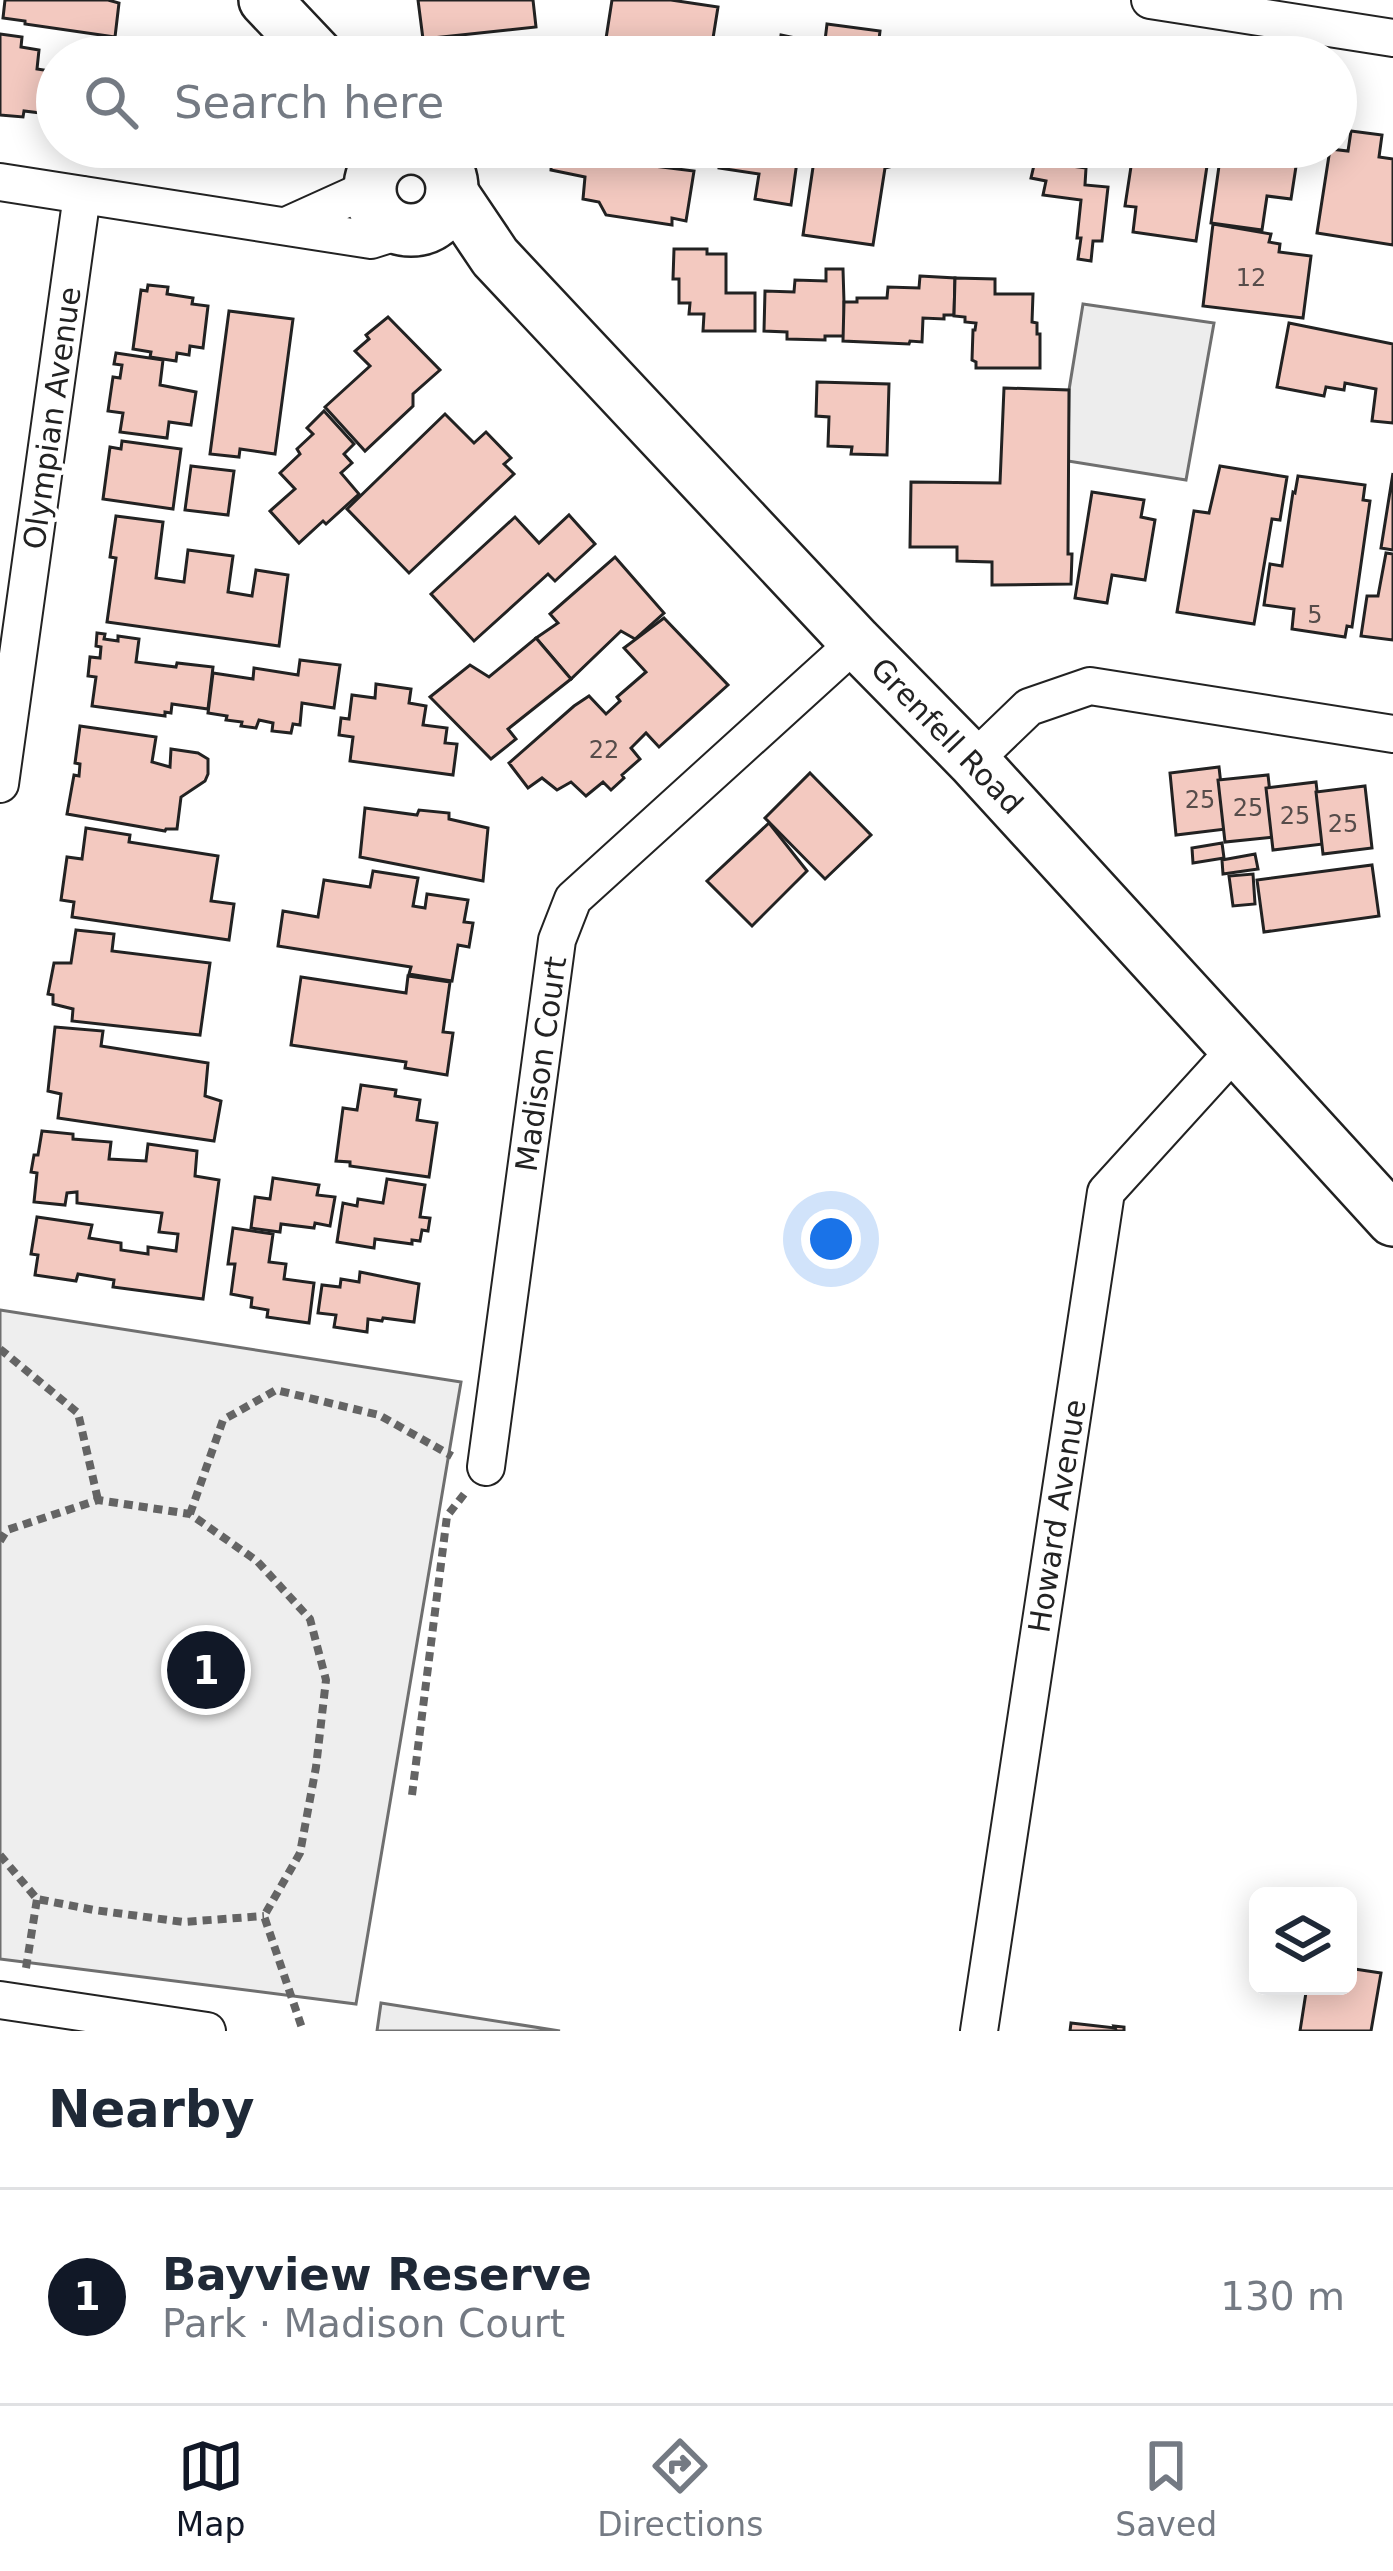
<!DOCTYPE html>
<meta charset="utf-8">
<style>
:root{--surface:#fff;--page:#f6f6f7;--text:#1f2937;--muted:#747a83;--line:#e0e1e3;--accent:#111827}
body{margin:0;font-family:"DejaVu Sans",sans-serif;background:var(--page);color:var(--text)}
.controls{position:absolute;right:36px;bottom:36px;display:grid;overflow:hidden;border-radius:18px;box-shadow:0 6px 30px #0003}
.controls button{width:108px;height:108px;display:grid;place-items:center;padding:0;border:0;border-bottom:3px solid var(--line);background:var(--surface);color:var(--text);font:60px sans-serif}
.you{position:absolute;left:831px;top:1239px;width:42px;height:42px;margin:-30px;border:9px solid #fff;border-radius:50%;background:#1a73e8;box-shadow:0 0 0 18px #1a73e833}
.badge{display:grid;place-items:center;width:78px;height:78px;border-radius:50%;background:var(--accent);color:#fff;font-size:39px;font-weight:700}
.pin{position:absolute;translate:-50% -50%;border:6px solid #fff;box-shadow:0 3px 12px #0006}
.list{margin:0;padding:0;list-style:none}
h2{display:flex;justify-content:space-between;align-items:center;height:156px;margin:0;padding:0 48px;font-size:51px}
h2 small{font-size:39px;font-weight:400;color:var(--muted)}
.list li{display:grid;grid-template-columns:78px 1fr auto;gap:36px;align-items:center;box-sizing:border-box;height:216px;padding:0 48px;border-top:3px solid var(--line)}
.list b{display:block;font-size:45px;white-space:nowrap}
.list p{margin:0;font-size:39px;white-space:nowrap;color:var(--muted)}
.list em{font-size:39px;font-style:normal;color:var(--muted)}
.icon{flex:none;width:66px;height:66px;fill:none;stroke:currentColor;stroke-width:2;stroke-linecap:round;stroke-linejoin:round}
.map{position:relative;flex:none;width:1393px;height:2031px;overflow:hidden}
.search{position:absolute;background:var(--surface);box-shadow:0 6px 30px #0003;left:36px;right:36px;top:36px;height:132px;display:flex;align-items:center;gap:30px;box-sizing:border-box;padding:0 42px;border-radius:66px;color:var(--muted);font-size:45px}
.sheet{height:372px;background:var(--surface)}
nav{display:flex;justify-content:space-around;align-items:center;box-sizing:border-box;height:168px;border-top:3px solid var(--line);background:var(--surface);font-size:33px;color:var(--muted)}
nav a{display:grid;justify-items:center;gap:6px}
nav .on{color:var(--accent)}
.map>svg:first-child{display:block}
.green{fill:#eee;stroke:#6f6f6f;stroke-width:3}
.parking{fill:#ededed;stroke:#6f6f6f;stroke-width:3}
.building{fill:#f3c9c0;stroke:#222;stroke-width:3}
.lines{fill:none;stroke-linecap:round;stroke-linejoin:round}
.street-casing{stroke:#222;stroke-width:40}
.secondary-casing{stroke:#222;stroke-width:56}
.path{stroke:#646464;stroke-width:8;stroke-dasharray:9 6;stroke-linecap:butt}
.street{stroke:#fff;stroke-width:36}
.secondary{stroke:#fff;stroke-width:51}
.labels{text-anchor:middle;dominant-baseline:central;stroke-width:9;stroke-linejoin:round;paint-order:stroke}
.number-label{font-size:24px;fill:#564c4a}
.street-label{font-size:30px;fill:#222;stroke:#fff}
</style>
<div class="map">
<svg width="1393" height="2031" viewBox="0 0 1393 2031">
<rect width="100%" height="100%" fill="#fff"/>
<polygon class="green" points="0,1310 461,1382 356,2004 0,1959"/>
<g class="parking">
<polygon points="1083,304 1214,323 1186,480 1068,461 1069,390"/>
<polygon points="381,2003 560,2031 377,2031"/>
</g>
<g class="building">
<polygon points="5,0 108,0 119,3 115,37 25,24 25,21 3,18"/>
<polygon points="418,0 533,0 536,27 423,39"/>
<polygon points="612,0 671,0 718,7 710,57 685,57 605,45"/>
<polygon points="827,24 880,31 878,48 902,52 901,57 823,57"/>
<polygon points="0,34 22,37 21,47 39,50 37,69 57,72 57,115 24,111 23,117 0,115"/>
<polygon points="781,35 814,42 812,57 733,57 734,51 778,56"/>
<polygon points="1351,131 1382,135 1379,157 1393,159 1393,245 1317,233 1330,149 1348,151"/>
<polygon points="215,147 255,147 254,159 219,155 220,148"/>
<polygon points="549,147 648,147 645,165 694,171 686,221 672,218 672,225 606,215 599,202 583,199 585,177 551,170 552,148"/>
<polygon points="721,147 799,147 791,205 755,199 759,174 719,168"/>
<polygon points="816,147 895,147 893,166 885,168 873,245 803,235"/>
<polygon points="935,147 1008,147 1006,156"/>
<polygon points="1022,147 1097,147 1094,165 1020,155"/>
<polygon points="1134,147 1219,147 1217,161 1208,159 1196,241 1133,232 1136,207 1125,206"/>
<polygon points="1234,147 1299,147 1291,199 1267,196 1262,230 1211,223 1220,159 1232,161"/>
<polygon points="1035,161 1086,168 1085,185 1108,187 1102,241 1093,241 1091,261 1078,259 1081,238 1077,238 1081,200 1043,195 1046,181 1031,178"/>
<polygon points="1213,224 1271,234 1269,242 1280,244 1279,252 1311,256 1303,318 1203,306"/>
<polygon points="674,249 707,249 707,254 726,254 726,293 755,293 755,331 703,331 704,314 689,314 690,303 679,303 679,279 673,279"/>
<polygon points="826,269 843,269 845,336 825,336 825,340 787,339 787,332 764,331 765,291 794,292 795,280 826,281"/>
<polygon points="920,276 955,278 954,315 944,315 944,319 923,318 922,342 910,341 909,344 843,341 844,302 857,302 857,298 887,298 888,287 919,288"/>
<polygon points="955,278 995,279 995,294 1033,294 1032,322 1037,323 1037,334 1040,334 1040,368 976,368 976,362 972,360 973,330 975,330 976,323 965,322 965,317 954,316"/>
<polygon points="148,285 168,287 167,294 193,298 192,304 208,306 203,348 190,346 189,355 177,353 176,361 150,357 151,352 133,349 141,290 147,291"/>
<polygon points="229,311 293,319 275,454 240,449 239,457 210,454"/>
<polygon points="388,317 440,370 413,394 413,406 365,451 325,407 370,366 355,351 369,339 366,335"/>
<polygon points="1289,323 1393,344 1393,423 1372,421 1376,389 1345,383 1344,390 1326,387 1324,396 1277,387"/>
<polygon points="116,353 163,360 160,385 196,392 191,425 169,422 167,438 120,432 123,413 108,411 113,377 120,378 122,365 114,364"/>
<polygon points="817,382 889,384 887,455 851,454 852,447 828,446 829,417 816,416"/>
<polygon points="1004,388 1069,390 1068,554 1072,554 1071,584 992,585 992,562 957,561 957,547 910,547 911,482 1000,483"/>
<polygon points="324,411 354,444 344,454 352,463 341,473 359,494 326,524 323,521 299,543 270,511 295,489 280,473 300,454 297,449 313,434 307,428"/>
<polygon points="445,414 474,443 486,432 511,458 504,464 514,474 409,573 347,509"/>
<polygon points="122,441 181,449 173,509 103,499 110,447 121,449"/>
<polygon points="191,466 234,471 228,515 185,510"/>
<polygon points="1220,466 1287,477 1280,520 1272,519 1254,624 1177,612 1194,511 1209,513"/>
<polygon points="1393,473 1393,550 1381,548"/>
<polygon points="1298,476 1365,485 1363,500 1370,501 1352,627 1347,626 1345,637 1292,629 1294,609 1264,605 1270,564 1282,566 1293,492 1295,493"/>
<polygon points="1092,492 1144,500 1141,517 1155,520 1145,580 1112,575 1107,603 1075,598"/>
<polygon points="569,515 595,544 555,581 548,574 474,641 431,594 515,517 539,543"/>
<polygon points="116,516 163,522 156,578 184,582 188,550 233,556 228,592 252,596 256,570 288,575 279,646 107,622 116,558 110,557"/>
<polygon points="1386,553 1393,554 1393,640 1361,636 1367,596 1378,596"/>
<polygon points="615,557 664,613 635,639 621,631 571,679 536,638 558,623 550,614"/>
<polygon points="664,618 728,685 659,747 646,733 631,748 640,759 622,775 624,778 611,790 603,782 586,796 571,782 557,790 542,778 528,788 509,763 574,706 589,696 606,714 620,701 617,697 646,672 624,648"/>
<polygon points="97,633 105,634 104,639 118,641 118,636 139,639 136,662 176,667 177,663 213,667 208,709 172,704 171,713 165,712 165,716 92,706 96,677 88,676 90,657 100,658 101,647 96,646"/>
<polygon points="536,638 571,679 508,729 516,739 491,759 430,697 470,665 489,677"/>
<polygon points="300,660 340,665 334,708 302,703 300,725 293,724 291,733 272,731 273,723 259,720 256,728 241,726 242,722 226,720 227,716 208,713 213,673 253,679 254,668 298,675"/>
<polygon points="376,684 411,689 409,703 426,706 423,725 447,728 445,743 457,744 453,775 350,761 353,737 339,735 341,718 349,719 352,695 375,698"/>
<polygon points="80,726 156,737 152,762 170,767 171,749 198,753 208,759 208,774 205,781 181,797 177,829 166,829 165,831 67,814 74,775 79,776 80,764 75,763"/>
<polygon points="1219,767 1226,829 1176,835 1170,773"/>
<polygon points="810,773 871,835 825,879 765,818"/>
<polygon points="1268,775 1275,837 1225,842 1218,780"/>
<polygon points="1316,782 1323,844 1273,850 1266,788"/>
<polygon points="1365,786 1372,848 1323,854 1316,792"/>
<polygon points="365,808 417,815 419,810 449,813 449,819 488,828 483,881 360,857"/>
<polygon points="769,823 807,871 752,926 707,881"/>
<polygon points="86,828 130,835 129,842 218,856 211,901 234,904 229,940 72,917 74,902 61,900 67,857 82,859"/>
<polygon points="1222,843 1224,858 1193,863 1192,848"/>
<polygon points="1255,854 1258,869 1223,874 1222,860"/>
<polygon points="1372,865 1379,916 1264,932 1257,880"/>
<polygon points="373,871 418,878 413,906 425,908 427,894 468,900 464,922 473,923 469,947 458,945 452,981 409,974 411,967 278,946 283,911 318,917 324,880 370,887"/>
<polygon points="1253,874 1255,904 1233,906 1229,876"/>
<polygon points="76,930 114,934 112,951 210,963 200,1035 72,1021 73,1009 53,1004 53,995 48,994 54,963 71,963"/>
<polygon points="408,976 450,982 443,1032 453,1033 447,1075 405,1068 406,1062 291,1045 301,977 406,993"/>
<polygon points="55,1027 103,1031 101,1046 208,1063 205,1096 221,1101 214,1141 58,1118 61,1094 48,1091"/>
<polygon points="361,1085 396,1090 395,1096 420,1100 417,1120 437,1123 429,1177 350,1166 350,1162 336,1161 343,1108 357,1110"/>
<polygon points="42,1131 73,1134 73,1139 111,1142 109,1159 146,1161 148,1144 197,1151 195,1176 219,1180 203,1299 113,1287 114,1280 78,1274 76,1281 35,1275 38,1255 31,1254 37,1217 92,1225 89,1238 121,1243 121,1250 148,1254 148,1247 176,1251 178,1234 159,1232 162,1213 77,1203 77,1192 67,1193 65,1205 34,1202 37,1173 31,1172 34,1155 38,1155"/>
<polygon points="273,1178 319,1185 317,1195 335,1197 330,1226 315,1223 314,1228 281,1224 280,1232 251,1228 255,1197 270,1199"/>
<polygon points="387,1179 425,1185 420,1217 430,1218 428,1231 422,1230 420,1241 412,1240 412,1244 375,1239 374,1248 337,1242 343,1203 357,1206 358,1199 383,1203"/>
<polygon points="233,1228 273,1234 269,1262 286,1264 284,1279 314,1283 309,1323 267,1317 268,1310 251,1307 252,1298 231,1294 235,1264 228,1264"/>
<polygon points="360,1272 419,1284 414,1322 383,1318 382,1321 368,1319 367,1332 334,1327 336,1315 318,1313 322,1285 340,1287 341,1279 359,1282"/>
<polygon points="1348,1968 1381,1973 1371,2031 1300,2031 1307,1986 1348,1986"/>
<polygon points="1071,2023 1115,2028 1114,2026 1124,2027 1124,2031 1070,2031"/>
</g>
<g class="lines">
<defs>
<g id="street">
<polyline points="1150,0 1393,38"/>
<polyline points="0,182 371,240 406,229"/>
<polyline points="286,226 370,188"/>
<polyline points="973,761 1029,707 1090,686 1393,734"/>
<polyline points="0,784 82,195"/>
<polyline points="486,1467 557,940 573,899 856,642"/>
<polyline points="0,2000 207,2031"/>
<polyline points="979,2031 1106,1192 1236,1049"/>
</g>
<g id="secondary">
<polyline points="265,0 319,57"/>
<circle cx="411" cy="189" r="41"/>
<polyline points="452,193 495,257 856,642 973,761 1393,1220"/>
</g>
</defs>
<use href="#street" class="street-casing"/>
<use href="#secondary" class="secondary-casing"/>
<g class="path">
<polyline points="0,1349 78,1413 98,1500"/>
<polyline points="190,1514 223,1420 276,1390 379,1415 452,1456"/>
<polyline points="0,1541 7,1530 98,1500 190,1514 257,1561 310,1619 326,1680 316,1767 300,1853 264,1916 303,2031"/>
<polyline points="412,1795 447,1516 465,1493"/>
<polyline points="0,1855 37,1899 94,1910 183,1922 264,1916"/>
<polyline points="26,1968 37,1899"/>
</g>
<use href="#street" class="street"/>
<use href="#secondary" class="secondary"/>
</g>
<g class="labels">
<g class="number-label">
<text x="1251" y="278">12</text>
<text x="1315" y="615">5</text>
<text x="604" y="750">22</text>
<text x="1200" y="800">25</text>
<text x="1248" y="808">25</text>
<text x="1295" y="816">25</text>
<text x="1343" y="824">25</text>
</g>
<g class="street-label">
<text transform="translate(52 418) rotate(-82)">Olympian Avenue</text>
<text transform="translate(947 736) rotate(46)">Grenfell Road</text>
<text transform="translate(541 1064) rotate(-82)">Madison Court</text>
<text transform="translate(1057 1516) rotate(-81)">Howard Avenue</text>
</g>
</g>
</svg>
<div class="controls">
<button><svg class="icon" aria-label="layers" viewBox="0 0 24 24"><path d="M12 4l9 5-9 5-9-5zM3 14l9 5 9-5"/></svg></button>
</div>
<div class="you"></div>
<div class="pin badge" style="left:206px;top:1670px">1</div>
<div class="search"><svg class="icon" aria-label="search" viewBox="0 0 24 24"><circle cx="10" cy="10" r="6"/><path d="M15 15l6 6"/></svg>Search here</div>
</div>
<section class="sheet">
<h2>Nearby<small></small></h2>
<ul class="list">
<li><span class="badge">1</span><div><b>Bayview Reserve</b><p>Park · Madison Court</p></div><em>130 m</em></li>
</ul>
</section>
<nav>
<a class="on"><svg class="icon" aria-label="map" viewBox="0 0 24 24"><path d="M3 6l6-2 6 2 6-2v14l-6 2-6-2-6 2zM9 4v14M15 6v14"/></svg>Map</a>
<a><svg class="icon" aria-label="directions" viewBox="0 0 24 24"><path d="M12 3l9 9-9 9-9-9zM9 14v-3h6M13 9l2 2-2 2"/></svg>Directions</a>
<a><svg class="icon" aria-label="saved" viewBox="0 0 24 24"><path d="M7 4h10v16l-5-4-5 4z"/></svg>Saved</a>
</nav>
